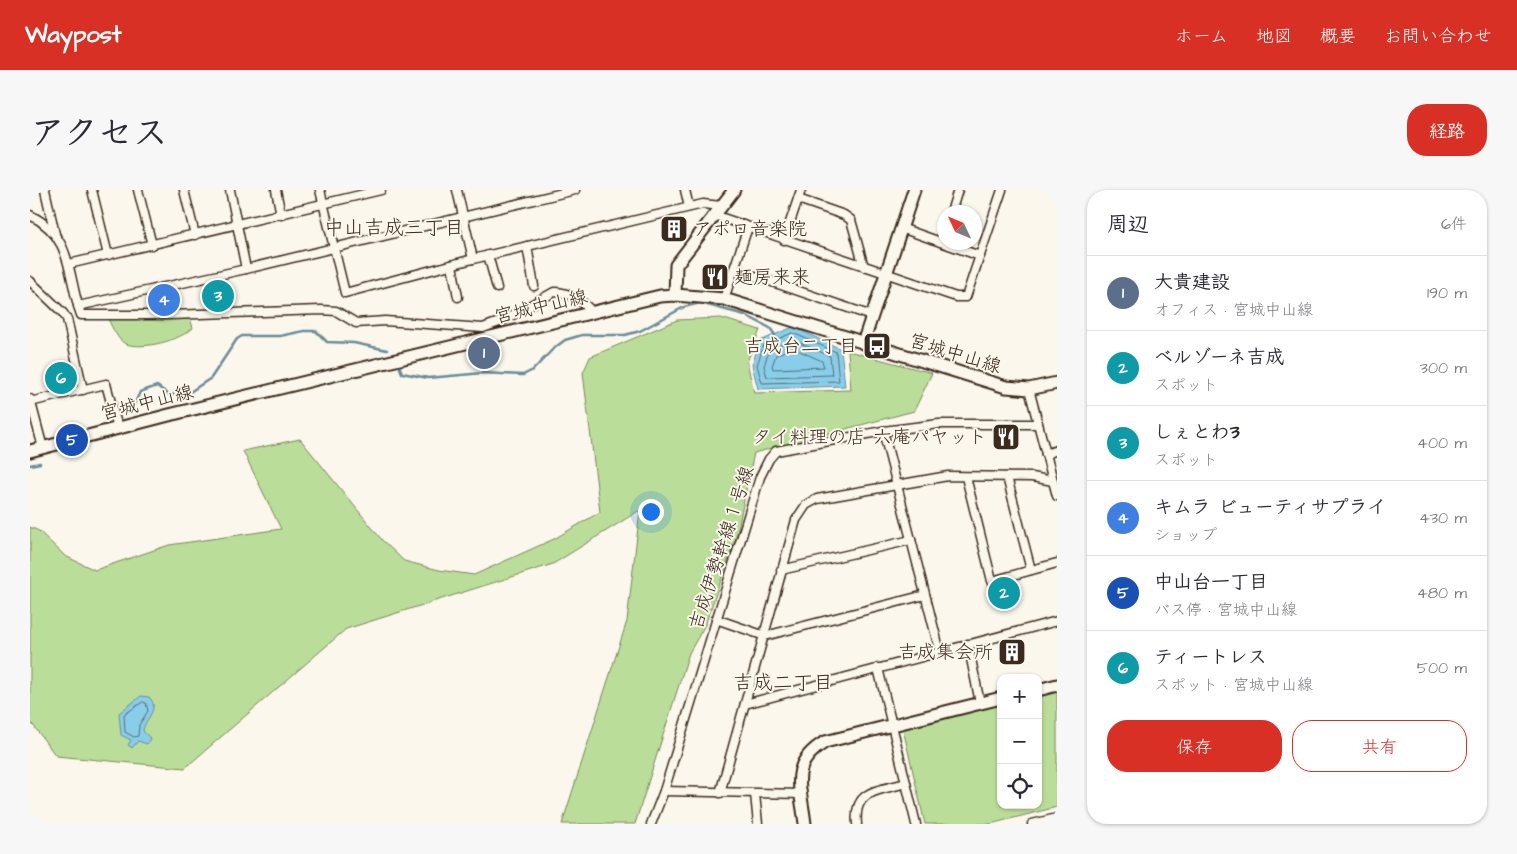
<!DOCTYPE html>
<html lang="ja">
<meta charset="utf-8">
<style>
:root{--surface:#fff;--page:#f7f7f7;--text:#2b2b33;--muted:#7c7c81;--line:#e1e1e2;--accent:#d93025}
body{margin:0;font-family:"Architects Daughter","Klee One",sans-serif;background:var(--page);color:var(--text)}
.controls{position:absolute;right:15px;bottom:15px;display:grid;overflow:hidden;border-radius:10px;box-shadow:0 1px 4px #0004}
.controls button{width:45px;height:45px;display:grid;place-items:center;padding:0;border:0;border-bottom:1px solid var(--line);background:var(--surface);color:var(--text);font:25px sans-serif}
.compass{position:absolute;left:907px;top:15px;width:45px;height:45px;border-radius:50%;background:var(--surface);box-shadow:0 1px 4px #0004;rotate:314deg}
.you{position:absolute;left:620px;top:321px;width:18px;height:18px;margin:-12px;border:4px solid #fff;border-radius:50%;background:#1a73e8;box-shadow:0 0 0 8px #1a73e833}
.badge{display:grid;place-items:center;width:32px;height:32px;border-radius:50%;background:var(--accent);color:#fff;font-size:16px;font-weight:700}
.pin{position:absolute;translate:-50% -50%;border:2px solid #fff;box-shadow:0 1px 5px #0006}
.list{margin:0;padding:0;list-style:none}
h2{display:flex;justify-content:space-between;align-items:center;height:65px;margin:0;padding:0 20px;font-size:21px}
h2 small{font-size:16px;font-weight:400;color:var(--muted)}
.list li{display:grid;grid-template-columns:32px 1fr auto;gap:15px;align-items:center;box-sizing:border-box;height:75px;padding:0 20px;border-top:1px solid var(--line)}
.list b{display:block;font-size:19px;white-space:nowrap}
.list p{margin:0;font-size:16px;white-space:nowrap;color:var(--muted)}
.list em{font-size:16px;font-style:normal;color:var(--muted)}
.actions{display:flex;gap:10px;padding:15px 20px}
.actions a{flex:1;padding:11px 0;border:1px solid var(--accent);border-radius:20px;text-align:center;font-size:18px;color:var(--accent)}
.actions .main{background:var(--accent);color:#fff}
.icon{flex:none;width:28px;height:28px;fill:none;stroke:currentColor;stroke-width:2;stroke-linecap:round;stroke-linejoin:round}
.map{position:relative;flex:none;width:1027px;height:634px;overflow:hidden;border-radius:20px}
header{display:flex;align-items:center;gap:30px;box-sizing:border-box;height:70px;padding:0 25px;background:var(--accent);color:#fff}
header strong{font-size:24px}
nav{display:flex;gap:28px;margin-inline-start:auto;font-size:18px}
.intro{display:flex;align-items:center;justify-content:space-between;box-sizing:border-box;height:120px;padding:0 30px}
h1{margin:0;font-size:35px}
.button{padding:12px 22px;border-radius:20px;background:var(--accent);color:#fff;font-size:18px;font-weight:700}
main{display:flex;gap:30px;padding:0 30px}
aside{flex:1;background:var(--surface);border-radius:20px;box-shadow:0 1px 4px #0004}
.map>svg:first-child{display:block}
.green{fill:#bade99;stroke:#7a845c}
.water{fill:#88ceea;stroke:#698c98}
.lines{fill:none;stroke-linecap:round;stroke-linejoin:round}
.shore{stroke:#5a6c70;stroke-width:1}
.stream{stroke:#698c98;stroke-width:2.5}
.street-casing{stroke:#3b2a1e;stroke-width:11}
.secondary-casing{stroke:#3b2a1e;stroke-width:15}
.street{stroke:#fbf7ec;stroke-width:8}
.secondary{stroke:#fbf7ec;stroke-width:11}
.labels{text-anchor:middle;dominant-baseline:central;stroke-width:4;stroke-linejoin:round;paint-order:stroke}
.poi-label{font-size:19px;fill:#3b2a1e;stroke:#fbf7ec;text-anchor:end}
.street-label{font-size:19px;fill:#3b2a1e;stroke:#fbf7ec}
.neighbourhood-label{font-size:20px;fill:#3b2a1e;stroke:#fbf7ec}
</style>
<header>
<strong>Waypost</strong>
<nav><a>ホーム</a><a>地図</a><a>概要</a><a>お問い合わせ</a></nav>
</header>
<div class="intro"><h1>アクセス</h1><a class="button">経路</a></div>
<main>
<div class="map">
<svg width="1027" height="634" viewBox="0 0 1027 634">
<rect width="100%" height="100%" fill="#fbf7ec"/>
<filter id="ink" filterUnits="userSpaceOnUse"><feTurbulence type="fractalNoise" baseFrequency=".02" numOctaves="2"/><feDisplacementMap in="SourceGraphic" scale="10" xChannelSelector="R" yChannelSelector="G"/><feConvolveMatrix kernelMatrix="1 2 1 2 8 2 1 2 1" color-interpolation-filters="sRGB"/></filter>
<g filter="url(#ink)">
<g class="green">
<path d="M 160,128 L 163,138 C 150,150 114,160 96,154 C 88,151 82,137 78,129 Z"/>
<polygon points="691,128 730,140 717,172 724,203 821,200 818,161 902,183 884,221 724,263 706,348 675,435 659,463 605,634 532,634 597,431 610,320 523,374 316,439 155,578 26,566 0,531 0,337 9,341 35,366 65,380 139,355 251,339 213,261 270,249 352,350 374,371 409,380 444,385 524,349 570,322 553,183 560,167 647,130"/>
<polygon points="1027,500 1027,617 960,634 895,634 873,539 971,514 971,615 1008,615 1008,505"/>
</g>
<g class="water">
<polygon points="763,137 811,159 815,196 728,199 722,175 730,151"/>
<path d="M 111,506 L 119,507 C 131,519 114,529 113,541 L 120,548 L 117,554 L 108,551 L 102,558 L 98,555 L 101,550 L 91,545 L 89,523 Z"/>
</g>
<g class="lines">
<g class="shore">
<polygon points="763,143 806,162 809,191 732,193 727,175 734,155"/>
<polygon points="763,150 800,166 802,185 737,187 734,176 739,160"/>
<polygon points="763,158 792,171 794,177 743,179 742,176 746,165"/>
<polygon points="113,512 116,513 118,521 109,535 108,546 104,547 95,542 94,525"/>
</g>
<g class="stream">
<polyline points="370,178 372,183 398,188 453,183 493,185 503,180 523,159 535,150 552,145 595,145 610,141 654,117 670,113 715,125 740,138 745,145"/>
<polyline points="102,219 110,202 127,196 138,204 154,206 181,188 207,149 212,146 250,146 274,141 286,141 297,152 324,153 357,160"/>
<polyline points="0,275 10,273"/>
</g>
<defs>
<g id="street">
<polyline points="15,0 25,44"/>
<polyline points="62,0 78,65"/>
<polyline points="108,0 122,55"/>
<polyline points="154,0 165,45"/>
<polyline points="200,0 216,79"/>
<polyline points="246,0 251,25"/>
<polyline points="290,0 315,103 443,69 673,14 691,16"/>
<polyline points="427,0 443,69"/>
<polyline points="655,0 659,17"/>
<polyline points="768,9 814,25 821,30 834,77"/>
<polyline points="921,22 928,0"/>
<path d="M 0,25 C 44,47 37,86 51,125 L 139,125 L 291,120 L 306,121 L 326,133 L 355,131 L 453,138 L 472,131 L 524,102 C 540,102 553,111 563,123"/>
<polyline points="684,25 926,107 936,107 972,0"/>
<polyline points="871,38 950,66"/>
<polyline points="754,50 771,0"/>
<polyline points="911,52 914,41"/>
<polyline points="497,56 504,96"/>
<polyline points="458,65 467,98"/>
<polyline points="39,74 351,0"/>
<polyline points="422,75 428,107"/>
<polyline points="704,79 842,126"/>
<polyline points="0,91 33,123 37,129 53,200"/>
<polyline points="694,109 718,37"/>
<polyline points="48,116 216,79 545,0"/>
<polyline points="999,199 1027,306"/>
<polyline points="0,209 13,258"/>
<polyline points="0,212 76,194 88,238"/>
<polyline points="853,241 910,462"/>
<polyline points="1016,264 1027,260"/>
<polyline points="936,287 962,391 1027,373"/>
<polyline points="977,287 1001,380"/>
<polyline points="751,380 881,350"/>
<polyline points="686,429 735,446 895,405"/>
<polyline points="938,454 950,513"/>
<polyline points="848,478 886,634"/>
<polyline points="715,514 1027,431"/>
<polyline points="634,601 772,604"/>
<polyline points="690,603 766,330 776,315 787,309 918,286 1002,287 1023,291"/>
<polyline points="725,604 728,634"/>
<polyline points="621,634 634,601 730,287 739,269 746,261 853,241 909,234 1008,234"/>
<path d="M 827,634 C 823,599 849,601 876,593"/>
<polyline points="1002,634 1027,628"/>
</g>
<g id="secondary">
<polyline points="645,105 646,75 704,0"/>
<polyline points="833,153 884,0"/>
<polyline points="0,261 139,225 630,106 645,105 694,109 976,197 999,199 1027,193"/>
<polyline points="1008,500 1027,495"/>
<path d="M 775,634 C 771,597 758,574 795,552 L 971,508"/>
</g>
</defs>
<use href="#street" class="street-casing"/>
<use href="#secondary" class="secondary-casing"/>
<use href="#street" class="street"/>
<use href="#secondary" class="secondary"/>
</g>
</g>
<defs>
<symbol id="building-square" viewBox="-11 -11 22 22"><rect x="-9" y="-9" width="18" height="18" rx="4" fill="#3b2a1e" stroke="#fbf7ec"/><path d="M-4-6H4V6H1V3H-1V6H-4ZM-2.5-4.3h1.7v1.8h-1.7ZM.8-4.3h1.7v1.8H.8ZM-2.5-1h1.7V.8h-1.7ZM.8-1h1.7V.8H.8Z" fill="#fff"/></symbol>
<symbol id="restaurant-square" viewBox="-11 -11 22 22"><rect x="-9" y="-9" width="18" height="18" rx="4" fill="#3b2a1e" stroke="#fbf7ec"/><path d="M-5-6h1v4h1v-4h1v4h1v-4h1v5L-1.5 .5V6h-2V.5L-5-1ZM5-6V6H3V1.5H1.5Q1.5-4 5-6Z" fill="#fff"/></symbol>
<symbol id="bus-square" viewBox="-11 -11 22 22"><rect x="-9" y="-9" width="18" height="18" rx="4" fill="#3b2a1e" stroke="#fbf7ec"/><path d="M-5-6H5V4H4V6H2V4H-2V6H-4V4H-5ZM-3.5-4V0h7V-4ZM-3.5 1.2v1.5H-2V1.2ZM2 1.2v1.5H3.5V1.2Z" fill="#fff"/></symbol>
</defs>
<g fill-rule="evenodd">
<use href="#building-square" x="628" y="23" width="32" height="32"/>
<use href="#restaurant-square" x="669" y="71" width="32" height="32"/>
<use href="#bus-square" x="831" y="140" width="32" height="32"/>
<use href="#restaurant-square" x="960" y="231" width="32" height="32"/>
<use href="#building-square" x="966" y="446" width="32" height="32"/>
</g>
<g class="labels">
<g class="poi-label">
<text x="663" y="39" text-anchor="start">アポロ音楽院</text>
<text x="704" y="87" text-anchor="start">麺房来来</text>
<text x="828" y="156">吉成台二丁目</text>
<text x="957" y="247">タイ料理の店 六庵パヤット</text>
<text x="963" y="462">吉成集会所</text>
</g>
<g class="street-label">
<text transform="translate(511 117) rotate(-13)">宮城中山線</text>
<text transform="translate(925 164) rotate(17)">宮城中山線</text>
<text transform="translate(117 213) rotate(-14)">宮城中山線</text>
<text transform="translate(692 358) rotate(-72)">吉成伊勢幹線１号線</text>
</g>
<g class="neighbourhood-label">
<text x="364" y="38">中山吉成三丁目</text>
<text x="753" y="493">吉成二丁目</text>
</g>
</g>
</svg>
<div class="controls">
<button>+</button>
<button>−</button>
<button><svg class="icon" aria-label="locate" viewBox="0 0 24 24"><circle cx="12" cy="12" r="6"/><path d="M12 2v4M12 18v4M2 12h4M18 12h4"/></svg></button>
</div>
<svg class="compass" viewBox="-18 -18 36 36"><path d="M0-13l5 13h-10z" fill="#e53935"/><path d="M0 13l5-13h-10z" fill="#7c7c81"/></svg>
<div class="you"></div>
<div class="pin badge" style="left:454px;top:163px;background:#5c6f8a">1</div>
<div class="pin badge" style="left:974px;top:403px;background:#0f9aa8">2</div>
<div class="pin badge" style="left:188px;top:106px;background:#0f9aa8">3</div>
<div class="pin badge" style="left:134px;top:110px;background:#3f7fe0">4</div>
<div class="pin badge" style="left:42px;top:250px;background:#1a4fb4">5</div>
<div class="pin badge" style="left:31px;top:188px;background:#0f9aa8">6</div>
</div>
<aside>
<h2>周辺<small>6件</small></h2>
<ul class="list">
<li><span class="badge" style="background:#5c6f8a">1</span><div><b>大貴建設</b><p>オフィス · 宮城中山線</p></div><em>190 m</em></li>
<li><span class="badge" style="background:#0f9aa8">2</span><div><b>ベルゾーネ吉成</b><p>スポット</p></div><em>300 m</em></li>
<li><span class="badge" style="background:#0f9aa8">3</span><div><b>しぇとわ3</b><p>スポット</p></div><em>400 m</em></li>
<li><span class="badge" style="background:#3f7fe0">4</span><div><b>キムラ ビューティサプライ</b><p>ショップ</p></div><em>430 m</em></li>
<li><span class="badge" style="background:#1a4fb4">5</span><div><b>中山台一丁目</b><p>バス停 · 宮城中山線</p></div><em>480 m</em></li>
<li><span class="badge" style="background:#0f9aa8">6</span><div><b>ティートレス</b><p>スポット · 宮城中山線</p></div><em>500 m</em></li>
</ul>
<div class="actions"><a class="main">保存</a><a>共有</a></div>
</aside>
</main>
